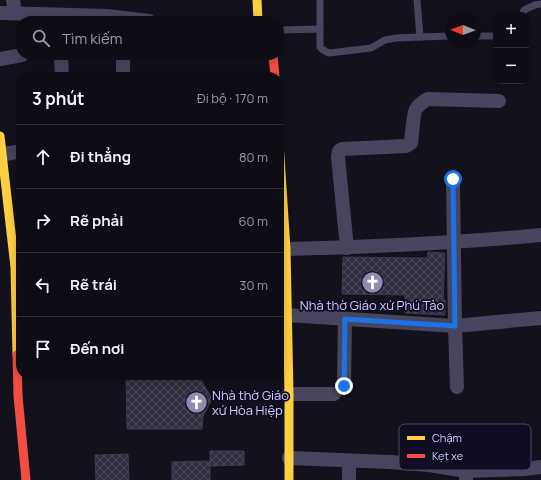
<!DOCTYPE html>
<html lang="vi">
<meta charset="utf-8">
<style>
:root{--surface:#0e0d15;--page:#17161e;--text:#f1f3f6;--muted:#9b9ca0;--line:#2e2d34}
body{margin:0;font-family:Manrope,sans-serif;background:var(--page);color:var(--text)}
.controls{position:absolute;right:12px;top:12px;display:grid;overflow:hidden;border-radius:8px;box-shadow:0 2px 10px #0003}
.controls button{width:36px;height:36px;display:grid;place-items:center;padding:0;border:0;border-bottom:1px solid var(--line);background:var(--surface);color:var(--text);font:20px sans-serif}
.compass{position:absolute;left:445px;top:12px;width:36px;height:36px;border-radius:50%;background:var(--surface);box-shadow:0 2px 10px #0003;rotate:271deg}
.stop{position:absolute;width:12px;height:12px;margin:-9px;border:3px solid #1a73e8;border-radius:50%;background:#fff}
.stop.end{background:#1a73e8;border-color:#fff;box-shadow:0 1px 4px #0008}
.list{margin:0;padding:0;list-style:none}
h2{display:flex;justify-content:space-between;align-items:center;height:52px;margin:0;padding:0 16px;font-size:17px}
h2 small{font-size:13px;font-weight:400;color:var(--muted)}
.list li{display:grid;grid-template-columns:26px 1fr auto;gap:12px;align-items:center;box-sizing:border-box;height:64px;padding:0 16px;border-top:1px solid var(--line)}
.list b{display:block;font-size:15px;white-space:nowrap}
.list em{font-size:13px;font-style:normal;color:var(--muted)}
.icon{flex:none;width:22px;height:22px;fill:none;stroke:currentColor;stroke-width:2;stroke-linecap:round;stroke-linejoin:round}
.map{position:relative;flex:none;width:541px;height:480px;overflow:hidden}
.search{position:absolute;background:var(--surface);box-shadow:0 2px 10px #0003;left:16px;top:16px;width:268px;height:44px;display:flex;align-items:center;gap:10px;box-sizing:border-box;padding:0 14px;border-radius:16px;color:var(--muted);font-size:15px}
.panel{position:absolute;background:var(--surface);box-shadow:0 2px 10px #0003;left:16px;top:72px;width:268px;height:308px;border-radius:16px}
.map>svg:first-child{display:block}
.building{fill:url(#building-cross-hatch);stroke:#3f3a51}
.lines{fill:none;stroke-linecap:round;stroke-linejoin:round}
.lane{stroke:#47455d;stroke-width:7}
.street{stroke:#47455d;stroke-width:14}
.slow{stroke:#ffcf43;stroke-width:9}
.jam{stroke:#f24e42;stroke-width:9}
.route{stroke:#1a73e8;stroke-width:5}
.labels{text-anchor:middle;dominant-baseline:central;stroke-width:3.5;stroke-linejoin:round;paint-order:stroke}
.poi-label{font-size:13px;fill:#d4ccff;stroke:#100c21}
.key{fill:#100c21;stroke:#4b4664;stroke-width:1}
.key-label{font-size:11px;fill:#d4ccff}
</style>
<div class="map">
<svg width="541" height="480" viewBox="0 0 541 480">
<defs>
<pattern id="building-cross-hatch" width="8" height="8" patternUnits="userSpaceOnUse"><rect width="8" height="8" fill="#312e3f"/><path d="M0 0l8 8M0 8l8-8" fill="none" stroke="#4e4b5c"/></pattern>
</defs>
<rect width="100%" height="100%" fill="#13111c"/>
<g class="building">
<polygon points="428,252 445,253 443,300 445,300 445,315 405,313 405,295 342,294 343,257 427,258"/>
<polygon points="126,375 202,375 201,380 212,399 203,416 202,429 127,429"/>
<polygon points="210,451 244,451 244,465 210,466"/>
<polygon points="128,454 129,480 96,480 95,455"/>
<polygon points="210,461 210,480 172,480 172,462"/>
</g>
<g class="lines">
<g class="lane">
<polyline points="320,0 320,47 323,50 329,53 371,48 385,40 396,38 420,37 451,36"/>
<polyline points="417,0 420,37"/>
<polyline points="522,15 524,10 535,5 541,4"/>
<polyline points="279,30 320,29"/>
<polyline points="475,36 496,36"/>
</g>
<g class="street">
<polyline points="13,0 15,13"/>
<polyline points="0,13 107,16 149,21"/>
<polyline points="61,55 62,77"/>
<polyline points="0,59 22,55"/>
<polyline points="123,77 123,55"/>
<polyline points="0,155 21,151"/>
<polyline points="453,179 455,326 457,387"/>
<path d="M 347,248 L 338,157 L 339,151 L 342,149 L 406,146 L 411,143 C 412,136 413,114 416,109 C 419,104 423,102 428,99 L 499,101"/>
<path d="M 286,249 C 371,247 456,243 541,235"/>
<polyline points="287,315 455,326 541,318"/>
<polyline points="344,386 345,319"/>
<polyline points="289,394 334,394"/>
<polyline points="465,444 466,479"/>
<polyline points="289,458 390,462 429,465 466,471 524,469 541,467"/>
<polyline points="349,461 349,480"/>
</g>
<g class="slow">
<polyline points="257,0 258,21"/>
<polyline points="0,136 15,267 17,355"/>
<polyline points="279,142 286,249 289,394 289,480"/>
</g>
<g class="jam">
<polyline points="273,55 275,77"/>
<polyline points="17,355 18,396 26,480"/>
</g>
</g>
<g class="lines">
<polyline class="route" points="344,386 345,319 455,326 453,179"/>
</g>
<defs>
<symbol id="church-disc" viewBox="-11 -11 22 22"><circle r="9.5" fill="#908bb0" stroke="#100c21"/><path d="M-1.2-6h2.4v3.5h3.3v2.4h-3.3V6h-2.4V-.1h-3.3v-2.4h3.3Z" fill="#fff"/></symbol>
</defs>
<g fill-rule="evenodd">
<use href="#church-disc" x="360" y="270" width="25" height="25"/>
<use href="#church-disc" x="184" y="390" width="25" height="25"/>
</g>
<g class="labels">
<g class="poi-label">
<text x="372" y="305">Nhà thờ Giáo xứ Phú Tảo</text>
<text x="212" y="395" text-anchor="start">Nhà thờ Giáo<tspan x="212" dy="15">xứ Hòa Hiệp</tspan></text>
</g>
</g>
<rect x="399" y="424" width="132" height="46" rx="6" class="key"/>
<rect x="407" y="436" width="18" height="4" fill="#ffcf43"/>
<rect x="407" y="454" width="18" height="4" fill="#f24e42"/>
<g class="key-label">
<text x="432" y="442">Chậm</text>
<text x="432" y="460">Kẹt xe</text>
</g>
</svg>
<div class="controls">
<button>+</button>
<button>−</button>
</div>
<svg class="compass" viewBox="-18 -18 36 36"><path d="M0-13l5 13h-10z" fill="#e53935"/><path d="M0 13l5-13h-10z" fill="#9b9ca0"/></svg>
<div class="stop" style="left:453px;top:179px"></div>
<div class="stop end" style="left:344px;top:386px"></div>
<div class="search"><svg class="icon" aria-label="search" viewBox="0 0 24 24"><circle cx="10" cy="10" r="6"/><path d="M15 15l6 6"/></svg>Tìm kiếm</div>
<section class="panel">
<h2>3 phút<small>Đi bộ · 170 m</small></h2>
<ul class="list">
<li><svg class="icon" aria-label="ahead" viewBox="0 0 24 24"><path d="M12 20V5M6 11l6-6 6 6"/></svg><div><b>Đi thẳng</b></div><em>80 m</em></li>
<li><svg class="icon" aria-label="right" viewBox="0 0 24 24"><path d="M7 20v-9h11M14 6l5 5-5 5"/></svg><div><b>Rẽ phải</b></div><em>60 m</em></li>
<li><svg class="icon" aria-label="left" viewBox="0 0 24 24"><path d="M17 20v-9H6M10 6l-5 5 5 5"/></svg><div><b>Rẽ trái</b></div><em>30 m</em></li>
<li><svg class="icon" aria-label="arrive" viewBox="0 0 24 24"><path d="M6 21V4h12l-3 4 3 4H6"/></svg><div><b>Đến nơi</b></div></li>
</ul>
</section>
</div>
